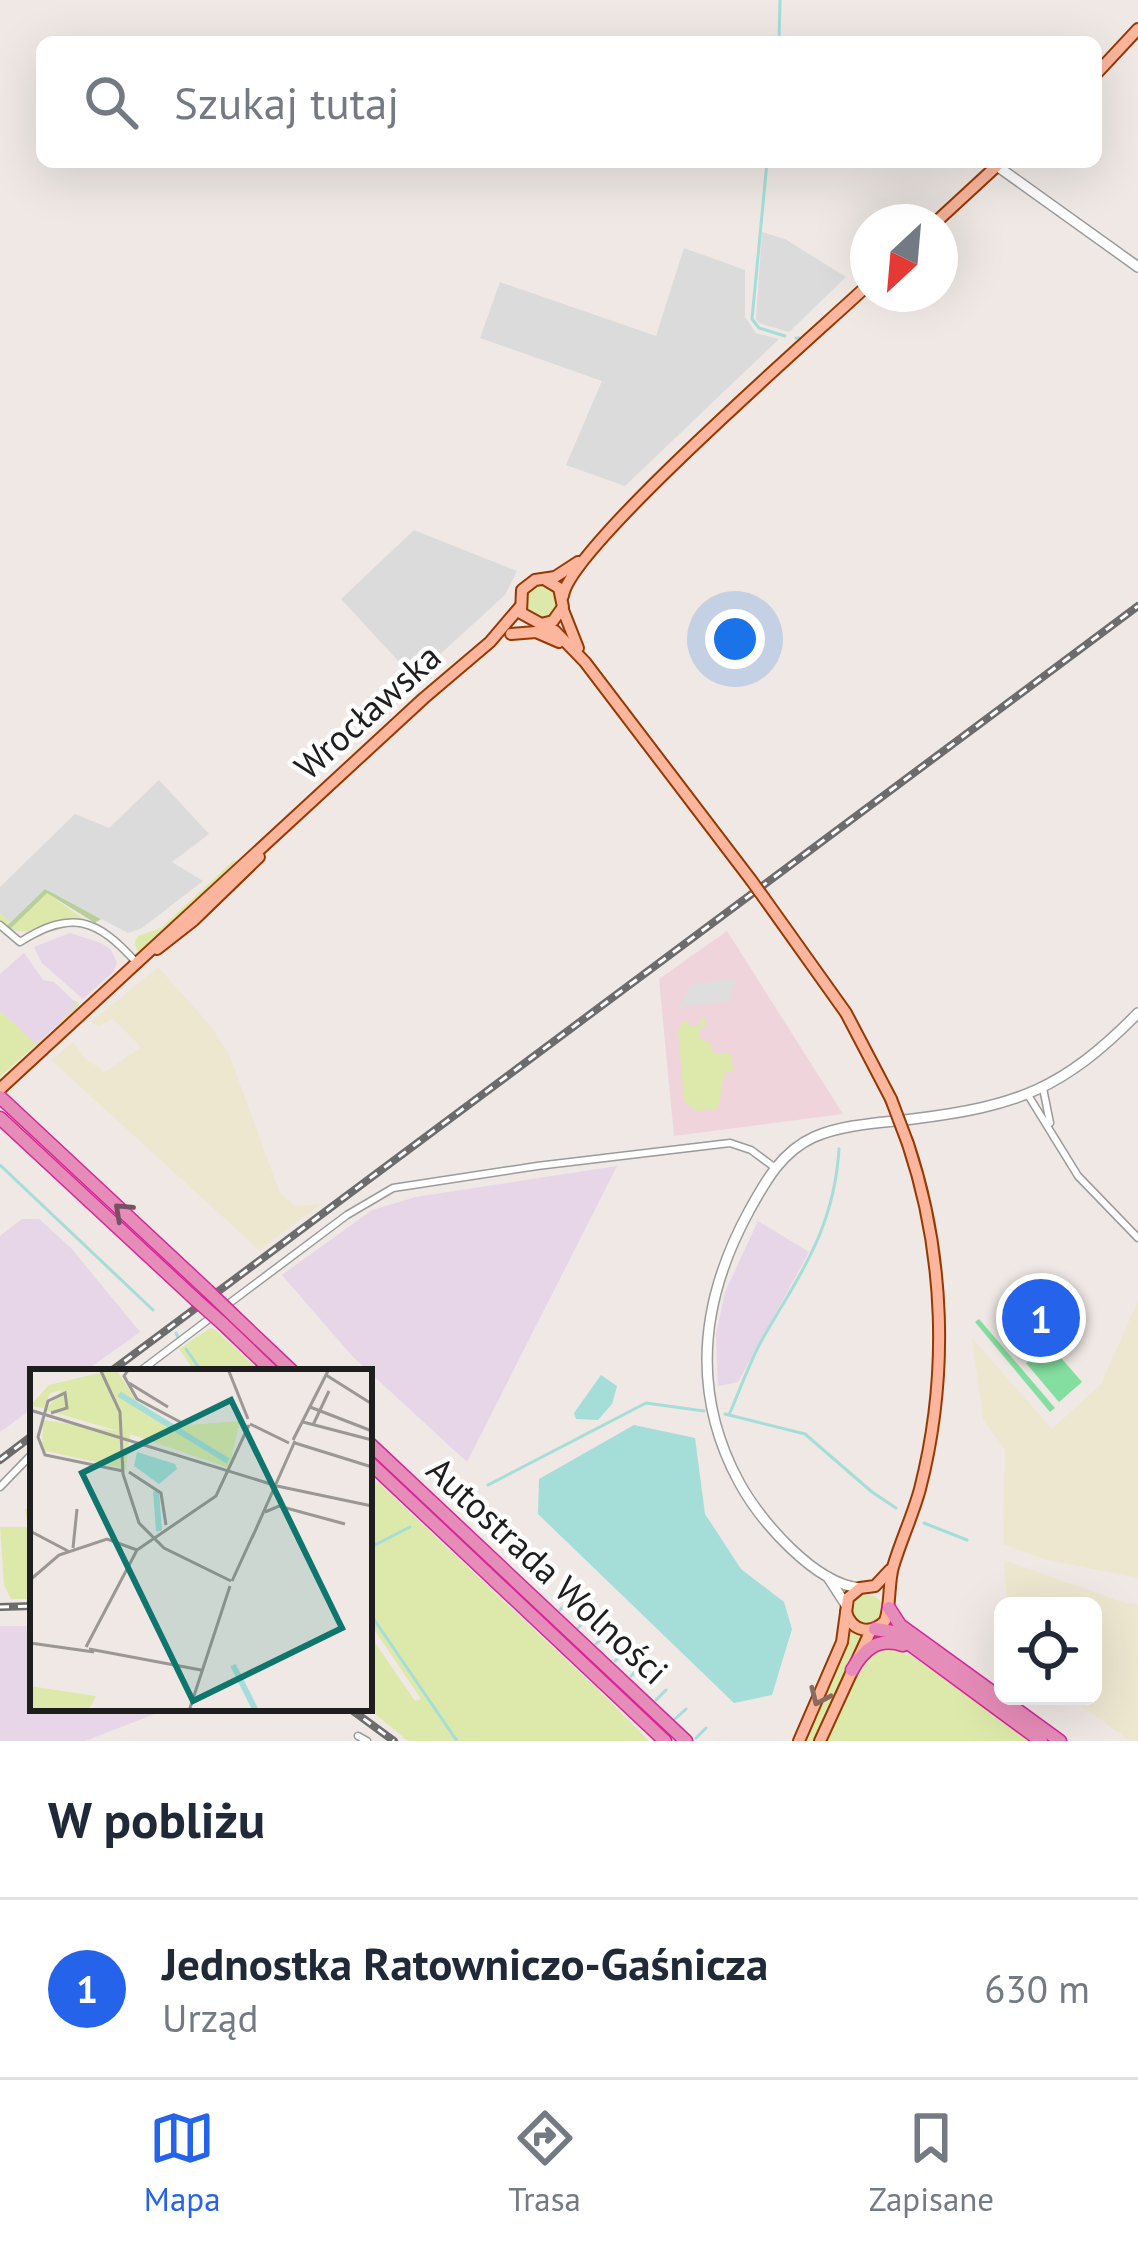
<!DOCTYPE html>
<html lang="pl">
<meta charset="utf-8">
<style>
:root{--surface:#fff;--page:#f6f6f7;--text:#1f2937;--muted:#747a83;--line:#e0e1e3;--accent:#2563eb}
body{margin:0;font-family:"PT Sans",sans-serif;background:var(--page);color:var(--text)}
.controls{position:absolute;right:36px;bottom:36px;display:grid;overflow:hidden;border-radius:18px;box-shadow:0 12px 48px #0002}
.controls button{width:108px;height:108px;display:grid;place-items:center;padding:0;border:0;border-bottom:3px solid var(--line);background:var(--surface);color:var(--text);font:60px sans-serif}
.compass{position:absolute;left:850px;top:204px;width:108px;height:108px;border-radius:50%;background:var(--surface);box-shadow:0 12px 48px #0002;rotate:206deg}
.you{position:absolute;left:735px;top:639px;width:42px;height:42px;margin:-30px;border:9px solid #fff;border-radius:50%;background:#1a73e8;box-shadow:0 0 0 18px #1a73e833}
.badge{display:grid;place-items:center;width:78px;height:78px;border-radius:50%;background:var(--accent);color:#fff;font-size:39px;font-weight:700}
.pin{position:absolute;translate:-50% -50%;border:6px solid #fff;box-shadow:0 3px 12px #0006}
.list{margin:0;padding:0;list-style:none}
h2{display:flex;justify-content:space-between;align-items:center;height:156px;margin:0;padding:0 48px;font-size:51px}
h2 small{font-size:39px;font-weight:400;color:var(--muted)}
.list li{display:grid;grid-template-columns:78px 1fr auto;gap:36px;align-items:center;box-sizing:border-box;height:180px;padding:0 48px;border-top:3px solid var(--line)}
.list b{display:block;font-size:45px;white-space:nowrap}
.list p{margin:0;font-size:39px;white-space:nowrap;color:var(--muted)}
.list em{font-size:39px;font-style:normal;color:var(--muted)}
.icon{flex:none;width:66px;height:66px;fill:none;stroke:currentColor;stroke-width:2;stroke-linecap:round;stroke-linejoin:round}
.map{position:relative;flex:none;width:1138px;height:1741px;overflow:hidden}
.search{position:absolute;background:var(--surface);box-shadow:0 12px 48px #0002;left:36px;right:36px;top:36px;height:132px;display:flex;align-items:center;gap:30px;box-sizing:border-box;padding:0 42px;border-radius:18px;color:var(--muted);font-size:45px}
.sheet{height:336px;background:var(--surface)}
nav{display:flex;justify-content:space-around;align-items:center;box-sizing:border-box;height:168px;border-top:3px solid var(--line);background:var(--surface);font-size:33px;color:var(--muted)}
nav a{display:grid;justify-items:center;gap:6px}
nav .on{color:var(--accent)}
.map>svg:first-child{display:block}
.residential{fill:#dcdbdc}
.commercial{fill:#f0d4db}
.industrial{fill:#e6d6e8}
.farmland{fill:#eee7d0}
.grass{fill:#dce9aa}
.forest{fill:#b9ce99}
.pitch{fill:#83de9f}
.parking{fill:#dedede}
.water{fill:#a5ddd8}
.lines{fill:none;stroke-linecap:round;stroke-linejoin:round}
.stream{stroke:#a5ddd8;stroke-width:3}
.minor-casing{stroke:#9b9b9b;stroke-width:9}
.tertiary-casing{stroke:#9b9b9b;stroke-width:12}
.primary-casing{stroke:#973801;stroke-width:14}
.motorway-casing{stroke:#d9259a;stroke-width:15}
.minor{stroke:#fff;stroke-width:6}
.tertiary{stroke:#fff;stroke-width:9}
.primary{stroke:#fbb69d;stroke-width:10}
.motorway{stroke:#e68cb8;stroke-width:12}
.rail-casing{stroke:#6c6c6c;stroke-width:8}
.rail{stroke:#fff;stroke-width:3;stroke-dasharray:9;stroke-linecap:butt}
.primary-bridge-casing{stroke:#973801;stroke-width:14;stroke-linecap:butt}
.motorway-bridge-casing{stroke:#d9259a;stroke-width:15;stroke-linecap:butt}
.primary-bridge{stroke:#fbb69d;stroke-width:10}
.motorway-bridge{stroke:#e68cb8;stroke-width:12}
.oneway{stroke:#785063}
.oneway2{stroke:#8c6a5e}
.labels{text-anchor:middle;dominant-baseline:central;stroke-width:9;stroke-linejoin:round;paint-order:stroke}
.street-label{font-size:36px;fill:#1e1e1e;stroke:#fff}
.inset-river{fill:none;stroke:#a5ddd8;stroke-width:6}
.inset-road{fill:none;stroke:#9b9795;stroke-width:3}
.view{fill:#0f766e;fill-opacity:0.15;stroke:#0f766e;stroke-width:6}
.inset-edge{fill:none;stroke:#1e1e1e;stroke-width:6}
</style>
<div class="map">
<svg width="1138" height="1741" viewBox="0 0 1138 1741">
<rect width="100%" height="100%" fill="#efe8e4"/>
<g class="residential">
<polygon points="762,232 785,239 846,277 789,332 759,323 756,319"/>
<polygon points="684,248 745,270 745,317 756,333 779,339 625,486 566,465 602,381 480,338 500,282 656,336"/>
<polygon points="414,530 517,571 505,595 414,678 341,599"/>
<polygon points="159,780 209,834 172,862 203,881 142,928 128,933 45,889 11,923 0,913 0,887 75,814 109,828"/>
</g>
<polygon class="commercial" points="727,931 843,1114 674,1136 659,979"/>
<g class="industrial">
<polygon points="70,933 101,943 111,950 117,963 114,971 83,999 42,963 34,947"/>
<polygon points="24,953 43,980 54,982 78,1005 36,1045 0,1011 0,974"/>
<polygon points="617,1166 467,1462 353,1357 282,1275 372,1210 416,1197"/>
<polygon points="22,1219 39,1219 71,1248 140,1332 84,1372 33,1372 33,1408 0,1432 0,1236"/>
<polygon points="758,1221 809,1252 738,1382 718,1386 716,1334 725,1292"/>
<polygon points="0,1626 33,1626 33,1708 170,1708 85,1741 0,1741"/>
</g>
<g class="farmland">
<polygon points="158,967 210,1025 229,1054 280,1193 295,1206 321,1204 259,1250 51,1060 73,1042 85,1058 105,1072 141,1047 113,1019 99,1026 91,1022"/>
<polygon points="1138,1301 1138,1578 1043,1559 1003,1544 1005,1450 983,1419 972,1338 1052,1429 1101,1384"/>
<polygon points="1004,1560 1125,1603 1138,1604 1138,1741 1130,1741 1068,1696 1093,1696 1093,1606 1007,1606"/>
</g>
<g class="grass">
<circle cx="541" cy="601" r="16"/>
<polygon points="234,860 237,863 145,950 137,951 135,942 138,936 161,928"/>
<path d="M 47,893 L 85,920 C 44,914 29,947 0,922 L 0,913 L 11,923 L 7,927 Z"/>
<polygon points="72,999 79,1003 79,1006 0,1077 0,1011 37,1045 77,1005"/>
<polygon points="705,1018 706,1026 699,1028 700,1040 708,1041 714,1053 731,1053 733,1071 724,1073 718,1109 696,1111 684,1101 678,1031 683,1021 688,1021 689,1026 700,1025 700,1019"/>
<polygon points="15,1118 203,1294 12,1121"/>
<polygon points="210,1328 216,1330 261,1372 195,1372 179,1349"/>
<polygon points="369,1450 679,1741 673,1741 369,1455"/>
<polygon points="369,1474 612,1703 649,1741 408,1741 368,1708 369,1634 415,1701 421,1699 369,1622"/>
<polygon points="33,1478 33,1599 11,1599 4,1585 0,1527 28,1527 25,1509 30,1508 29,1488"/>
<circle cx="868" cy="1610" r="15"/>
<polygon points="851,1631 863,1636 817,1741 803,1741"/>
<polygon points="884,1647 902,1650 918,1660 1031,1741 825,1741 865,1659"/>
</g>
<polygon class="forest" points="45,889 101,919 95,923 47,893 10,929 6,927"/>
<g class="pitch">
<polygon points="979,1319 1055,1408 1050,1412 975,1322"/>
<polygon points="1049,1344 1082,1382 1059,1402 1026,1363"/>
</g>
<polygon class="parking" points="737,978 728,1001 680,1007 690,985"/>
<g class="water">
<polygon points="601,1375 617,1386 612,1404 598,1420 576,1419 574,1413"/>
<polygon points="634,1425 695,1438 705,1514 741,1569 784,1602 792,1629 772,1695 734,1703 538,1514 539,1479"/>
</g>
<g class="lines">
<g class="stream">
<polyline points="779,42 780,0"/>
<polyline points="767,162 752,319 759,328 785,336"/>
<polyline points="796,338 799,338"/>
<polyline points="0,1165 153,1310"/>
<polyline points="176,1333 178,1337"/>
<polyline points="186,1349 202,1372"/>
<polyline points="725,1414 805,1434 872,1492 896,1508"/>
<path d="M 729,1415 C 740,1390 749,1363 763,1338 C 801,1272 834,1229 839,1149"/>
<polyline points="488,1485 646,1403 704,1411"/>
<polyline points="466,1494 475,1491"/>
<polyline points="924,1523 967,1540"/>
<polyline points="369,1548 410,1527"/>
<polyline points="560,1610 571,1599"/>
<polyline points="369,1612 457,1741"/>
<polyline points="578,1628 589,1616"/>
<polyline points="596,1644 607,1634"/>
<polyline points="615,1661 625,1651"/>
<polyline points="631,1676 643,1664"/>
<polyline points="656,1700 666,1690"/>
<polyline points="675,1719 686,1709"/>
<polyline points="696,1738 706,1728"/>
</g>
<defs>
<g id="minor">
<path d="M 0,925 L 20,942 C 72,909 97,919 136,962"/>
<polyline points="1043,1088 1050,1123"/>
<polyline points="1028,1095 1078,1176 1138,1238"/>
<polyline points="223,1308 347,1215 393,1188 537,1166 730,1143 751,1150 774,1167"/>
<polyline points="139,1372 213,1316"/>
<polyline points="0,1487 33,1453"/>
<polyline points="358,1736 367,1741"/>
</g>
<g id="tertiary">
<polyline points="997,166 1138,267"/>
<polyline points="828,1577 846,1605"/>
<path d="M 860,1588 C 815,1584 760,1521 739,1482 C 690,1391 701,1299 749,1211 C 765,1182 781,1152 814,1137 C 844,1124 880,1123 913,1119 C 1018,1106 1063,1089 1138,1013"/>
</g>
<g id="primary">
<polyline points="1096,74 1138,29"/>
<polyline points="936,222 1001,162"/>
<polyline points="544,579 559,588 563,607 553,621 541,624 521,613 522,590 535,580 555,577 578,562"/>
<path d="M 563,596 C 569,548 818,332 868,285"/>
<polyline points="563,610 578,648"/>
<polyline points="541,624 555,631 585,662 751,880"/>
<polyline points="511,634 536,632 559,642"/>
<polyline points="764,898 846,1013 891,1099"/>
<polyline points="157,949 194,920 259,857"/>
<polyline points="0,1089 424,698 490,642 519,608"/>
<path d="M 846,1612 C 852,1632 871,1635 885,1621 C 891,1604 888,1585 893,1567 C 901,1540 913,1515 920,1489 C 949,1376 945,1255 908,1144"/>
<polyline points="799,1741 842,1642 848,1598 860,1588 875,1586 890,1570"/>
<polyline points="820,1741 871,1630"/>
</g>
<g id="motorway">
<polyline points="0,1097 208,1291"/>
<polyline points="0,1118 196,1300"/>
<polyline points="234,1316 293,1372"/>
<polyline points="223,1324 273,1372"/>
<polyline points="369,1443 686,1741"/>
<polyline points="369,1462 665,1741"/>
<polyline points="889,1608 900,1625 1060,1741"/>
<polyline points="875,1629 893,1632 1041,1741"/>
<path d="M 852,1670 C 864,1649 878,1637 903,1645"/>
</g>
</defs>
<use href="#minor" class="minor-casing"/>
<use href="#tertiary" class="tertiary-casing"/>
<use href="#primary" class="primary-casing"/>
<use href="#motorway" class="motorway-casing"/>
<use href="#minor" class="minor"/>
<use href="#tertiary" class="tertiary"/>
<use href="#primary" class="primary"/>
<use href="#motorway" class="motorway"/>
<defs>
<g id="rail">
<polyline points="110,1372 1138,606"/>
<polyline points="0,1460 33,1435"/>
<polyline points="0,1607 33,1606"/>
<polyline points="349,1708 394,1741"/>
</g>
</defs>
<use href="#rail" class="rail-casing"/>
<use href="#rail" class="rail"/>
<defs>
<g id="primary-bridge">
<polyline points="751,880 764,898"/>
<polyline points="891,1099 908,1144"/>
</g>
<g id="motorway-bridge">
<polyline points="208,1291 234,1316"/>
<polyline points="196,1300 223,1324"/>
</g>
</defs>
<use href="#primary-bridge" class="primary-bridge-casing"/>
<use href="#motorway-bridge" class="motorway-bridge-casing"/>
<use href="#primary-bridge" class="primary-bridge"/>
<use href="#motorway-bridge" class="motorway-bridge"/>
</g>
<defs><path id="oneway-chevron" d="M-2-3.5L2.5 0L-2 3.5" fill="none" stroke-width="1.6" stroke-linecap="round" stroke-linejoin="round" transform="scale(3)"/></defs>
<use class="oneway" href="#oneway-chevron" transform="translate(122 1211) rotate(-137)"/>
<use class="oneway2" href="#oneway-chevron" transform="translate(819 1697) rotate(114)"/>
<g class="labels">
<g class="street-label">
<text transform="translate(367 711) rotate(-42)">Wrocławska</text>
<text transform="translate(548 1570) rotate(43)">Autostrada Wolności</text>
</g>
</g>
<g transform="translate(30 1369)">
<rect width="342" height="342" fill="#efe8e4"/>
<path d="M 86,0 L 108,35 L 144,57 L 210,52 L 199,99 L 100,65 L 96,100 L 12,81 L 13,51 L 88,62 L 16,41 L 32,21 L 20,24 L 14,39 L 0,37 L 19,16 ZM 0,317 L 39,323 L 66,327 L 58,342 L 0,342 Z" fill="#dce9aa"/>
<path d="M 107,83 L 145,95 L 147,100 L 129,115 L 104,97 Z" fill="#a5ddd8"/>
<path class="inset-river" d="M 89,25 L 198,92M 126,122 L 129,162M 203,296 L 226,342"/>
<path class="inset-road" d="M 70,0 L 90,43 L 93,105 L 109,154 L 134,179 L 201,212M 99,0 L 94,7 L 107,30 L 154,55M 198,0 L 218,50M 296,6 L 342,35M 99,14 L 138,38M 280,38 L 342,62M 0,41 L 247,117 L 342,137M 21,44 L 37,39 L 35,24 L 18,32 L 8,68 L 15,86 L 93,102M 273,53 L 342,71M 220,55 L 259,74M 283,56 L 299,22M 263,71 L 299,0M 265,74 L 342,98M 99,103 L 131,124 L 136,156M 235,143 L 249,137 L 315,155M 0,162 L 38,182M 222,169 L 265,72M 43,179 L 47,140M 0,211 L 29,186 L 77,170 L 107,181M 202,212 L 224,164M 0,274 L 64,283M 56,278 L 107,181 L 186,127 L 219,56M 59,280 L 171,301M 159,342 L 200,217"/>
<path class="view" d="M 201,31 L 312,259 L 163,332 L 52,104 Z"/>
<rect width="342" height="342" class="inset-edge"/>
</g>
</svg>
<div class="controls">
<button><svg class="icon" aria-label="locate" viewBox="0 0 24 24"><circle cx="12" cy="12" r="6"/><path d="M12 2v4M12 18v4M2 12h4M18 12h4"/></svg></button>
</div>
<svg class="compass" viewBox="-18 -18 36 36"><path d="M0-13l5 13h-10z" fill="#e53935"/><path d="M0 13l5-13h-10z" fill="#747a83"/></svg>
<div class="you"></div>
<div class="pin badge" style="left:1041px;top:1318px">1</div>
<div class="search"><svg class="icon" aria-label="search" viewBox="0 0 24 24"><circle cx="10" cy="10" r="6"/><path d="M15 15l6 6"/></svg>Szukaj tutaj</div>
</div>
<section class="sheet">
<h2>W pobliżu<small></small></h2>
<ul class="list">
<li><span class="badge">1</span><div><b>Jednostka Ratowniczo-Gaśnicza</b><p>Urząd</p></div><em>630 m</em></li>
</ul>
</section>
<nav>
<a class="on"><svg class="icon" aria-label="map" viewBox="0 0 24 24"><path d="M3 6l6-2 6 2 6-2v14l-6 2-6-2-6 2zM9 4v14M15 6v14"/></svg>Mapa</a>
<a><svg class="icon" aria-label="directions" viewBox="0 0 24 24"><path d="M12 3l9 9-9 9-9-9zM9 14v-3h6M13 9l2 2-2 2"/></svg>Trasa</a>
<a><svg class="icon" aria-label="saved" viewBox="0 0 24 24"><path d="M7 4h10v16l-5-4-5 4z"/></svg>Zapisane</a>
</nav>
